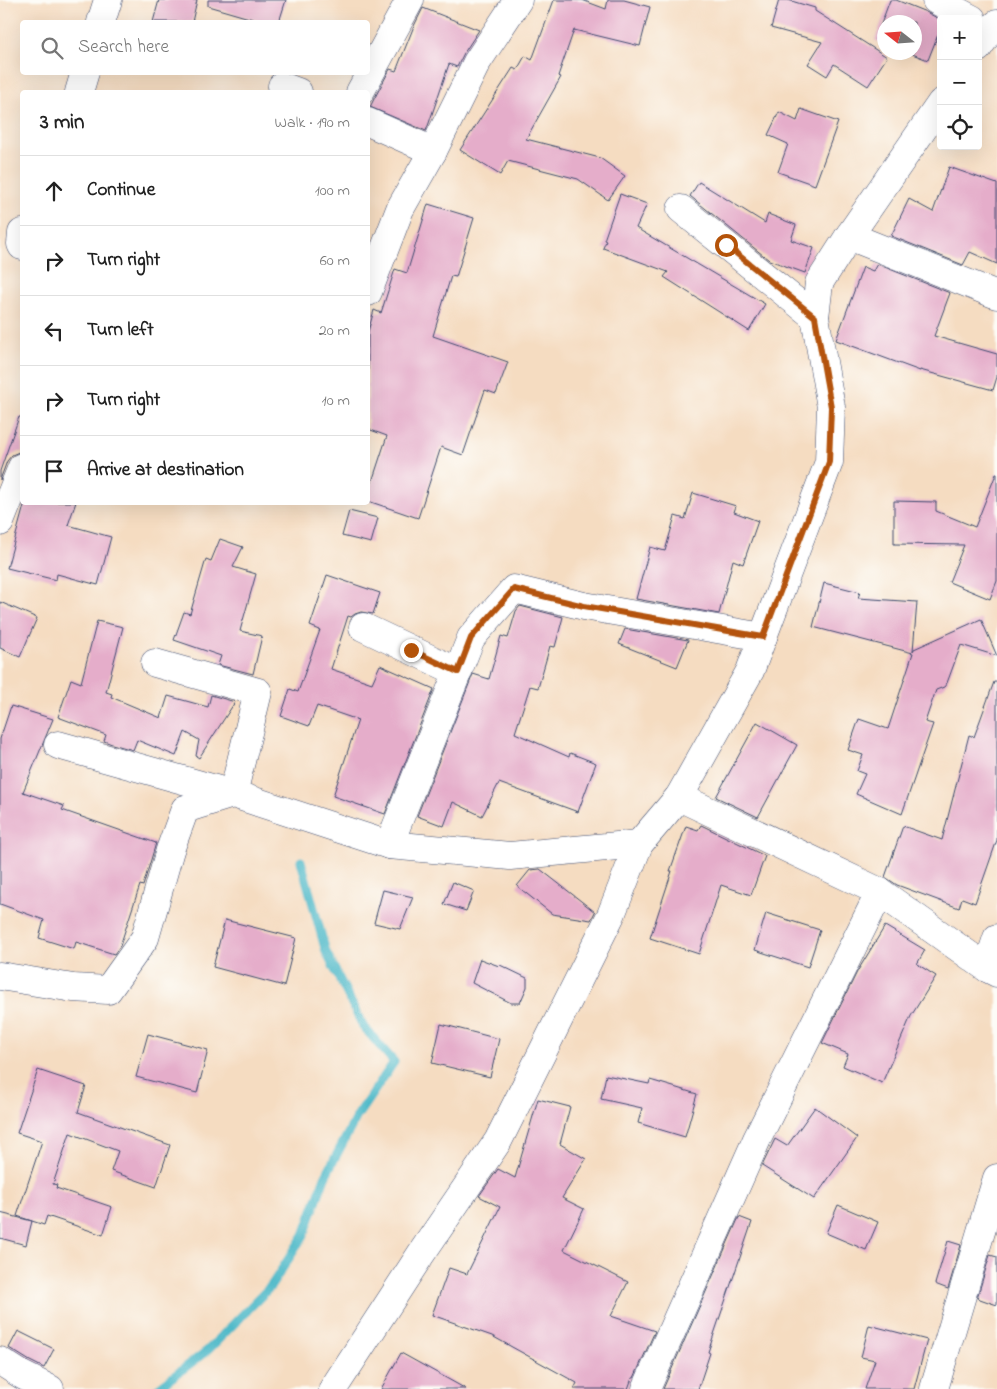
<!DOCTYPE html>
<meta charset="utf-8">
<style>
:root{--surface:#fff;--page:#f6f6f6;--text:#222;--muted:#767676;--line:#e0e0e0}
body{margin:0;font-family:"Indie Flower",sans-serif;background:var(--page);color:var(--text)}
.controls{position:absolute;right:15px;top:15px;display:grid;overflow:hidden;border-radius:5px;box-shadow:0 5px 20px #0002}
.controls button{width:45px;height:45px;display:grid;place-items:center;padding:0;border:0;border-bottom:1px solid var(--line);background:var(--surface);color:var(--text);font:25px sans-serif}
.compass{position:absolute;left:877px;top:15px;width:45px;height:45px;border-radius:50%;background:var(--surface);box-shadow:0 5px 20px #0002;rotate:287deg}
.stop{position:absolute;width:15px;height:15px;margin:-11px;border:4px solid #b45309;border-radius:50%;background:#fff}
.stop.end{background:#b45309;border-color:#fff;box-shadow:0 1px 5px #0008}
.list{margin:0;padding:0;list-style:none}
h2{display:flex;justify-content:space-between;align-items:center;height:65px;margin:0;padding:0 20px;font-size:21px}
h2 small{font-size:16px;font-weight:400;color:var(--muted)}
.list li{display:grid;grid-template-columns:32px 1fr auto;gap:15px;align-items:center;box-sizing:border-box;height:70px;padding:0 20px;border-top:1px solid var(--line)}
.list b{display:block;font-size:19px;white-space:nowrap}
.list em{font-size:16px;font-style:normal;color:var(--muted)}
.icon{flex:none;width:28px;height:28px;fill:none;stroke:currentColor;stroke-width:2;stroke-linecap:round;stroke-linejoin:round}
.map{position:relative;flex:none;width:997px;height:1389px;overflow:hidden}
.search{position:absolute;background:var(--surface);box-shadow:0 5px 20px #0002;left:20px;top:20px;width:350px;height:55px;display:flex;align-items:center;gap:12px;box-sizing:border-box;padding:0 18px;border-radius:5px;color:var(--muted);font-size:19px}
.panel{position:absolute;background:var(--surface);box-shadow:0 5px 20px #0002;left:20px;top:90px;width:350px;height:415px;border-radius:5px}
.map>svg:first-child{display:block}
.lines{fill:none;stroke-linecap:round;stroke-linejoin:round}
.stream{stroke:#4cb8c8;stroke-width:9}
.building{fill:#e5adca}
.minor-casing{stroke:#3c496d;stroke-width:29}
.minor{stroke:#fff;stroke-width:28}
.route{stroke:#b45309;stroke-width:6}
</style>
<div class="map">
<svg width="997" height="1389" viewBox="0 0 997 1389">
<rect width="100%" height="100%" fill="#fdfcf7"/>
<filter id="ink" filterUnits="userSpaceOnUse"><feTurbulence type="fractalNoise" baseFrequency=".02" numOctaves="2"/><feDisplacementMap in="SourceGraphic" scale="10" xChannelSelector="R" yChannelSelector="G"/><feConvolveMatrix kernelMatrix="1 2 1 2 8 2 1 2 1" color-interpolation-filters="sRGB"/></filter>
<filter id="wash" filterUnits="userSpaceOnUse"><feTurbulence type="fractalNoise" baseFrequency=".0096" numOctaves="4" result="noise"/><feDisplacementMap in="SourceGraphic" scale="20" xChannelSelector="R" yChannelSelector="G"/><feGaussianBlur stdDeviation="1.12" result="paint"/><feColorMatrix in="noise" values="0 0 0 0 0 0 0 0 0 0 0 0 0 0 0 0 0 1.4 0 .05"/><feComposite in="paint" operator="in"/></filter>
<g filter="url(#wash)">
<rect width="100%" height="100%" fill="#f5dcc1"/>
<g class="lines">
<polyline class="stream" points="157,1389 208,1350 271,1286 304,1235 325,1177 357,1116 394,1062 363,1026 326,952 301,861"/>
</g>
<g id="blocks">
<g class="building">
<polygon points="159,0 197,0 192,22 153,22"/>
<polygon points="208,0 286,0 279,22 263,22 208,6"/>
<polygon points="554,0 582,0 606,9 608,0 624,0 650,7 640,46 574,30 558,76 561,77 526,139 600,158 625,176 608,200 578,179 508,161 500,175 460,150 513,68 517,70 525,56 532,60"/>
<polygon points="779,0 788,0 815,8 815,11 887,57 868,86 834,64 827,76 808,64 822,42 771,28"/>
<polygon points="890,0 896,0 926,12 941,20 941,27 928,60 907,52 914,52 914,22 884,22 884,44 875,40"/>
<polygon points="423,8 479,30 464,53 457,67 449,64 429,123 426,131 370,107 373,101 390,69 396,71 414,26"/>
<polygon points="801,109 838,122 815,185 778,172 788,144 768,135 779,112 797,121"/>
<polygon points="949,167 997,184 997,264 970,252 963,265 891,236 909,199 933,212"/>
<polygon points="699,182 765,223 768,214 796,225 791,240 814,248 805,273 769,260 690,196"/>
<polygon points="620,194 647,204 636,228 765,304 749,331 664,277 668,272 603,248 606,241 604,240"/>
<polygon points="428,204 474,218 456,277 451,276 433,336 508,362 496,394 485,390 463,455 441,447 418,518 368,501 368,494 387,436 368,429 368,332 374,310 381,313 395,269 407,273"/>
<polygon points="877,264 950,293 934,336 997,354 997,377 993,390 920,370 920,371 836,340 863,267 873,271"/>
<polygon points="19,417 22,417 22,452 19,452 12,455 7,461 0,480 0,471"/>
<polygon points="996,474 997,474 997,581 990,599 949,582 964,545 894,544 894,501 936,502 936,511 975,527"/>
<polygon points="693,493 736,506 734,512 758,521 743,564 733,560 719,614 636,599 650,547 665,551 675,516 685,519"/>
<polygon points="25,502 76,502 68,525 111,537 98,585 57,574 56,580 7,568"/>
<polygon points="349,511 378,518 371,543 342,536"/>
<polygon points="220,539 243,547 233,567 256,574 240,631 262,636 253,674 218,665 221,656 174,640 184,612 190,614 206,559 211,561"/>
<polygon points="327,575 380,593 373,614 361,612 355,614 351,617 348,616 331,669 372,683 380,665 434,689 385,814 333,796 358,720 317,706 309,726 281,716 290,689 298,692 320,630 310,626"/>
<polygon points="824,583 860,592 858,598 917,602 913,651 914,649 981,619 997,656 961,645 947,683 944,687 936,690 925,722 933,724 902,814 856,794 865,774 857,771 863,755 848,750 859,719 888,729 913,653 813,627"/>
<polygon points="0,602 37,618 20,657 0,648"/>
<polygon points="520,606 563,617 555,647 550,646 538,688 530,686 515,733 569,757 570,753 596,763 578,812 499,783 482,816 453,802 444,826 417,816 473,674 489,679 501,636 508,638 516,611"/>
<polygon points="97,621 123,627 106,692 112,694 111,697 161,718 168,696 208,707 211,695 235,702 199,758 196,756 199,740 185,732 176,756 137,740 133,750 112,744 104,741 106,735 58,717 71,679 81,683"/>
<polygon points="625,629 688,640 677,667 619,644"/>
<polygon points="994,682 997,682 997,840 975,903 962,898 959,908 897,885 885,877 903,826 942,840 969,735 974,737"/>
<polygon points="11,706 53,719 23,792 64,806 62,810 156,843 143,886 140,885 120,946 114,954 76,942 74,949 39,938 44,920 0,904 0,739"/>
<polygon points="757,722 797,745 758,817 716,797"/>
<polygon points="701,825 765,856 751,895 721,885 699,954 650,938 672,871 670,871 686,826 698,830"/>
<polygon points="540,869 595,912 591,920 552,914 517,886 530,870"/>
<polygon points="453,882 474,891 466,911 444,904"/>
<polygon points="383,890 413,897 400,929 374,923"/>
<polygon points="766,913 820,930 808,967 755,950"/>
<polygon points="225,920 296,938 284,986 213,967"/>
<polygon points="885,926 925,950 917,964 936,976 911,1016 882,1083 843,1066 848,1054 822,1043 857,972"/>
<polygon points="480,959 499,966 500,965 527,978 527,987 520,1003 511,1003 472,983"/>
<polygon points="441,1024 499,1039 490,1077 432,1063"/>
<polygon points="148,1034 208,1050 197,1093 136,1077"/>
<polygon points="38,1070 86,1086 78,1112 170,1145 156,1187 111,1171 118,1151 70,1133 53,1184 57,1185 56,1188 112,1207 103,1235 47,1216 44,1225 17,1216 42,1141 17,1133"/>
<polygon points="606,1075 649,1084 650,1080 697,1094 685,1137 638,1123 642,1108 601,1099"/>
<polygon points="538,1099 570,1107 560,1144 586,1159 562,1198 584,1209 564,1250 628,1282 611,1316 655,1331 634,1378 632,1378 628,1389 574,1389 577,1383 492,1336 432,1315 449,1268 467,1274 500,1207 479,1196 498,1169 515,1178"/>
<polygon points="815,1107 857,1138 814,1199 762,1166 775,1139 787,1146"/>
<polygon points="838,1205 878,1222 866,1250 826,1233"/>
<polygon points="0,1213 32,1221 26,1245 0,1238"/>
<polygon points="739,1217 752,1222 708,1352 710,1353 698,1389 663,1389"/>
<polygon points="948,1241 961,1245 948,1289 935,1284"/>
<polygon points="990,1255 997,1257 997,1305 977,1298"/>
<polygon points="869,1325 927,1340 914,1389 865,1389 875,1360 861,1357"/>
<polygon points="18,1331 54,1349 44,1368 30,1361 9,1348"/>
<polygon points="401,1353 466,1389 381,1389"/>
</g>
</g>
</g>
<g filter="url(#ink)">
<use href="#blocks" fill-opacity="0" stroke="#3c496d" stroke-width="1"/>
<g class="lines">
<defs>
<g id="minor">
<polyline points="936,0 972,19"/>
<polyline points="101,22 108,0"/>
<polyline points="978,48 991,29 997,24"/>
<polyline points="282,86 298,92"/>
<polyline points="79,92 85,72"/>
<polyline points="360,92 410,0"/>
<polyline points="368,122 433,151"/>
<polyline points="681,209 815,317"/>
<polyline points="22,233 21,244 22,246"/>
<polyline points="849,236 997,295"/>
<polyline points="368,292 400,209 433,151 477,62 518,0"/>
<polyline points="0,522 22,467"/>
<polyline points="363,627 458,672"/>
<polyline points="58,745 233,794 258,692 155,663"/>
<polyline points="679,797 880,892 987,968 997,973"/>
<polyline points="389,845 471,638 514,589 584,606 763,637"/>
<polyline points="987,968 997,938"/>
<polyline points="0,976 73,988 108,990 145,938 170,850 185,809 233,794 389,845 510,856 639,844"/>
<polyline points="0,1361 22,1375 50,1389"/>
<polyline points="333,1389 421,1254 498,1141 611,915 639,844 679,797 750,671 829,462 831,407 815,317 819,283 849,236 941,103"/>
<polyline points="646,1389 757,1139 880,892"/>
<polyline points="934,1389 997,1178"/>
</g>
</defs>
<use href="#minor" class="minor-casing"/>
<use href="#minor" class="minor"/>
</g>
</g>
<g class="lines" filter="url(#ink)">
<polyline class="route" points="411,650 458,672 471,638 514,589 584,606 763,637 829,462 831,407 815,317 726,245"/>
</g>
</svg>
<div class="controls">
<button>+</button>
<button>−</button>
<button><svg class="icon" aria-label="locate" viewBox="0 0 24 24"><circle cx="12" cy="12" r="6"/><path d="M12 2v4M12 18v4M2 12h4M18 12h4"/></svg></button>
</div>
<svg class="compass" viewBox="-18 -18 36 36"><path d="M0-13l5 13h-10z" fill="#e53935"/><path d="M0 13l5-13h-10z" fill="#767676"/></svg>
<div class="stop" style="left:726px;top:245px"></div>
<div class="stop end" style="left:411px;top:650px"></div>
<div class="search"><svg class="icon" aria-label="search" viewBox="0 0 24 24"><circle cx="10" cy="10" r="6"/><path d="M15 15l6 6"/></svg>Search here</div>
<section class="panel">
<h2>3 min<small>Walk · 190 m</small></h2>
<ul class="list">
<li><svg class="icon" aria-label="ahead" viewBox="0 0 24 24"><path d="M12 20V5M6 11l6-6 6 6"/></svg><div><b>Continue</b></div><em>100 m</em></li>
<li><svg class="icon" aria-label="right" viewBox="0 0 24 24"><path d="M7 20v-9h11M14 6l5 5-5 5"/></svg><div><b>Turn right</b></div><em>60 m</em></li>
<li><svg class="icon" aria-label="left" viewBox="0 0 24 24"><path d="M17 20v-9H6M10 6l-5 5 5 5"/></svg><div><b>Turn left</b></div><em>20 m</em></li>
<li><svg class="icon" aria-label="right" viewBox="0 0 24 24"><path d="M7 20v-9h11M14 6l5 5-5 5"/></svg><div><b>Turn right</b></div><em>10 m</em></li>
<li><svg class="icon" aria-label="arrive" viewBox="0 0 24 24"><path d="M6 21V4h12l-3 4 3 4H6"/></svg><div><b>Arrive at destination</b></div></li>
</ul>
</section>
</div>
